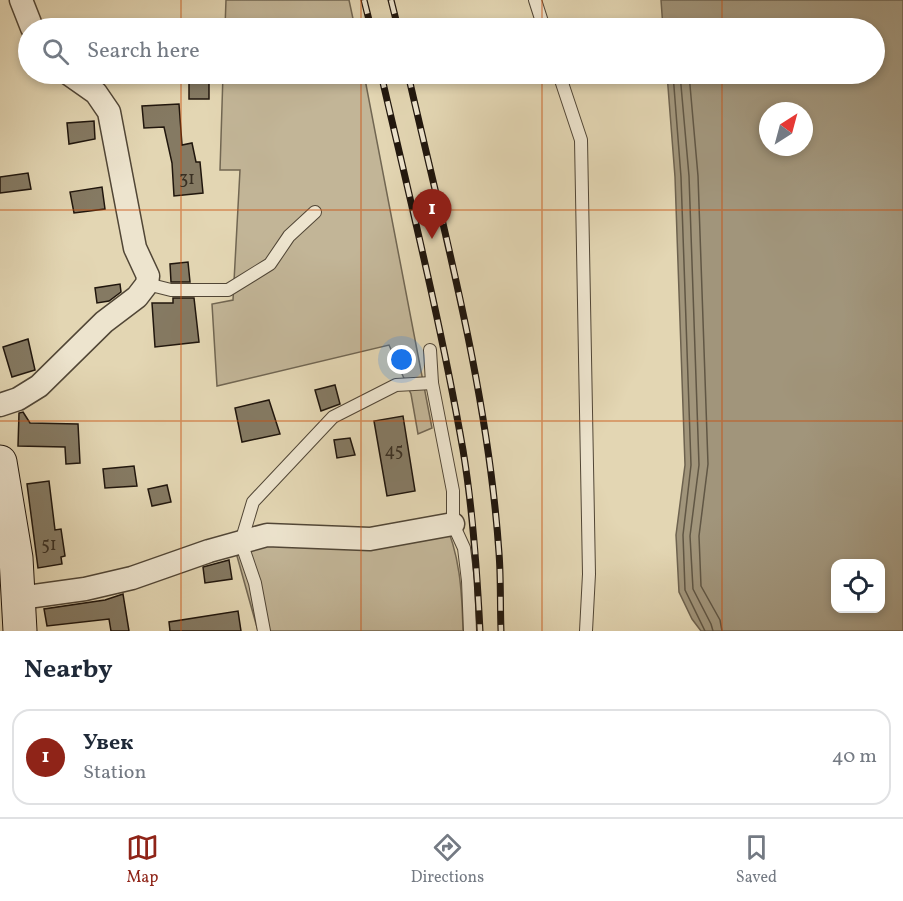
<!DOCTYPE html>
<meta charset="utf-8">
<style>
:root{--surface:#fff;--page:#f2f2f3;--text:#1f2937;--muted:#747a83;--line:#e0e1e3;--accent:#8f2418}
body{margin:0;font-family:Vollkorn,serif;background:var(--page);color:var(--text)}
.controls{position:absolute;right:18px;bottom:18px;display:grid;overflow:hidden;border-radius:12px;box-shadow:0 3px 9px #0003}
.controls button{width:54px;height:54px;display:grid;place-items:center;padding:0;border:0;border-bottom:2px solid var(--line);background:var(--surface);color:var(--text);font:30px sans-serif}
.compass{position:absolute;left:759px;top:102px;width:54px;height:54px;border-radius:50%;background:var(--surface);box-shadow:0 3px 9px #0003;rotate:36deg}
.you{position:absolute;left:402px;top:360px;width:21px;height:21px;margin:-15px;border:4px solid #fff;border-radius:50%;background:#1a73e8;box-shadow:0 0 0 9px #1a73e833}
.badge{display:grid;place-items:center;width:39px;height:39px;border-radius:50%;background:var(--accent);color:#fff;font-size:20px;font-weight:700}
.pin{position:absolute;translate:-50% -50px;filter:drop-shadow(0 2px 3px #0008)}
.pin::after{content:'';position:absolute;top:32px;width:21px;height:18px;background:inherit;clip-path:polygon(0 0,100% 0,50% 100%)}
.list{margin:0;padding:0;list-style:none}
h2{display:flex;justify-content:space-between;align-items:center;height:78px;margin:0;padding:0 24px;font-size:26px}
h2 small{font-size:20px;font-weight:400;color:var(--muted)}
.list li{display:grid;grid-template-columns:39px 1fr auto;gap:18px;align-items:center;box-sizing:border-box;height:96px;margin:0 12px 12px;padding:0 12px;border:2px solid var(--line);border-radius:18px}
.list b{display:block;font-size:22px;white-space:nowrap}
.list p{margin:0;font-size:20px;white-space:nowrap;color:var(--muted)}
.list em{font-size:20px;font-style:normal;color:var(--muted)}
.icon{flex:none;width:33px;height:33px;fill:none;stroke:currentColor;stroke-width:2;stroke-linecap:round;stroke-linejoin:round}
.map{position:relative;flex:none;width:903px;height:631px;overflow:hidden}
.search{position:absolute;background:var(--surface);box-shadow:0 3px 9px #0003;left:18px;right:18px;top:18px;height:66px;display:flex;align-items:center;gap:15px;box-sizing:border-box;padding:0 21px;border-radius:33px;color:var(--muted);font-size:22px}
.sheet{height:186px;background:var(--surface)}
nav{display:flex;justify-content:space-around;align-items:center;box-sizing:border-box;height:84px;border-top:2px solid var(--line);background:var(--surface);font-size:16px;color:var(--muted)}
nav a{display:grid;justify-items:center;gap:3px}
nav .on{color:var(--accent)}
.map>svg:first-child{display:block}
.green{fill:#c2b597;stroke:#716652;stroke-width:1.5}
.water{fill:#a1957b;stroke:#6d624f;stroke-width:1.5;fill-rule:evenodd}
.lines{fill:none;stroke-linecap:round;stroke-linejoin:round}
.shore{stroke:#605644;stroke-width:1.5}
.building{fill:#857a63;stroke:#20160d;stroke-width:1.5}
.lane-casing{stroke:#514636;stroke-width:14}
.street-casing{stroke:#514636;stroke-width:25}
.secondary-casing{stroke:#20160d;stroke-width:35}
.lane{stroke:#ede4ce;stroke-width:12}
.street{stroke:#ede4ce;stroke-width:22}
.secondary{stroke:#ede4ce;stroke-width:33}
.rail-casing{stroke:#20160d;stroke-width:7}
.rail{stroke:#ede4ce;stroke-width:4.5;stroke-dasharray:14;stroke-linecap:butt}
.grid{fill:none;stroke:#ca4f0c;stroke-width:1.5;stroke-opacity:0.55}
.labels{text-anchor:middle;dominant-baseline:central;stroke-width:4.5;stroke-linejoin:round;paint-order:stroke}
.number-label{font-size:18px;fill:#392f22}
</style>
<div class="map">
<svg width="903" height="631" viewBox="0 0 903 631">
<rect width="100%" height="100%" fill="#e3d6b3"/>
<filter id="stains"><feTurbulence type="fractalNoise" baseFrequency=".00333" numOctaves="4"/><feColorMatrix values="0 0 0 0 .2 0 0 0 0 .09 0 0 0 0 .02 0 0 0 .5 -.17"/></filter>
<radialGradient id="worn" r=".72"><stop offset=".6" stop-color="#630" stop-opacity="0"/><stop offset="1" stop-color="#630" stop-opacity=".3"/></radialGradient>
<g class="green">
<polygon points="226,0 349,0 355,28 225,28"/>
<polygon points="223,74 364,74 432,428 418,434 411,394 389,345 217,386 212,304 233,300 240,170 220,170"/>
<path d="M 443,518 C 460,554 462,591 463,631 L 258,631 L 237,556 L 252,532 L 367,535 Z"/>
</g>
<path class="water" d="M 661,0 L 903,0 L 903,631 L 701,631 L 692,619 L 679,592 L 676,535 L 685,465 L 675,177 L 667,74 L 874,74 L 874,28 L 663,28 ZM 768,111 L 804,111 L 804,147 L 768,147 ZM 836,564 L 880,564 L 880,608 L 836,608 Z"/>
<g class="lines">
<g class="shore">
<polyline points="673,74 681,177 691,465 683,535 685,590 705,631"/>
<polyline points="680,74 689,176 699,465 690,536 693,589 711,624 713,631"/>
<polyline points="689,74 698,176 708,464 699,536 701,586 720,620 722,631"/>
</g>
</g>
<g class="building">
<rect x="189" y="74" width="20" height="25"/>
<polygon points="179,104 182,145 192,143 196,162 200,162 203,193 174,196 172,163 164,127 144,128 142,106"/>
<polygon points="94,121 95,139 69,144 67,123"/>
<polygon points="28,173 31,189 0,193 0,177"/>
<polygon points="102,187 105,209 74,213 70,192"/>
<polygon points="188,262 190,282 171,282 170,264"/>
<polygon points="120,284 121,292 109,301 97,303 95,288"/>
<polygon points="173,298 194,298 199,342 155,347 152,303 173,303"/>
<polygon points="28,339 35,370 12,377 3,347"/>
<polygon points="335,385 340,404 321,411 315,390"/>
<polygon points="269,400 280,434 242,442 235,408"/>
<polygon points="23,412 30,423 78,424 80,463 66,464 65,447 18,446 19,413"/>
<polygon points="403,416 415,491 387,496 374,421"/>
<polygon points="350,438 355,455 337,458 334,440"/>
<polygon points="134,466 137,486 105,488 103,469"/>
<polygon points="49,481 55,530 61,529 65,556 61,557 62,564 38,568 27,484"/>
<polygon points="167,485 171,502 152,506 148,489"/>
<polygon points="229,560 232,579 205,583 203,567"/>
<polygon points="123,594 129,631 111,631 109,619 47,626 44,609 105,600"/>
<polygon points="238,611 241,631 170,631 169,622"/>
</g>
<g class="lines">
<defs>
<g id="lane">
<polyline points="535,0 544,28"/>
<polyline points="559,74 581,140 589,574 586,631"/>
<polyline points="147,284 171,290 228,290 270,264 289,236 315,212"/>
<polyline points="430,350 432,383 453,491 453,524 464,548 468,581 470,631"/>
<polyline points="264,631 255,583 241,542 253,502 333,417 396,385 432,383"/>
</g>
<g id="street">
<polyline points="21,0 32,28"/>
<polyline points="0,405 18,399 39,386 104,322 137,297 147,284 148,276 135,248 109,112 96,93 69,74"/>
<polyline points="20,598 85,589 132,578 209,551 267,535 370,539 453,524"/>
</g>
<polyline id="secondary" points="0,462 16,558 20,631"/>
</defs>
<use href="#lane" class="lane-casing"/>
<use href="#street" class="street-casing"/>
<use href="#secondary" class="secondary-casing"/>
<use href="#lane" class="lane"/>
<use href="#street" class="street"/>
<use href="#secondary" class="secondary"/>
<defs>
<g id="rail">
<polyline points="364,0 371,28"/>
<polyline points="391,0 398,28"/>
<path d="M 381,74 C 410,199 441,324 463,450 C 473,510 477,571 480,631"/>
<path d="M 408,74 C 444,232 488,391 499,553 C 501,579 500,605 501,631"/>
</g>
</defs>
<use href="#rail" class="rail-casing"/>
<use href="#rail" class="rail"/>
</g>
<path class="grid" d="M 181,0 L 181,28M 361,0 L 361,28M 542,0 L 542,28M 722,0 L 722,28M 181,74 L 181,631M 361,74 L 361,631M 542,74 L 542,631M 722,74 L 722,631M 0,210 L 903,210M 0,421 L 903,421"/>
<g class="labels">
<g class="number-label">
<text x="187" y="179">31</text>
<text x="394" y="451">45</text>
<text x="49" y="545">51</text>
</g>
</g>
<rect width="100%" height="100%" filter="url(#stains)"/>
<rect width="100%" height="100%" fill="url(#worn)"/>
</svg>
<div class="controls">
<button><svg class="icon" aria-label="locate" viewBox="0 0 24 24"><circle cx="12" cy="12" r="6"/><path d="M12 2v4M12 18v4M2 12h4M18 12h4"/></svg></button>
</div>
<svg class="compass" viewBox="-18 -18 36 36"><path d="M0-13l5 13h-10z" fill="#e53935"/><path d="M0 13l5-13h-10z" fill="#747a83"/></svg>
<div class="you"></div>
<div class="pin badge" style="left:432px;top:239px">1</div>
<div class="search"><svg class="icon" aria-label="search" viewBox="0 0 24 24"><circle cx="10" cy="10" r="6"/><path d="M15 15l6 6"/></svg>Search here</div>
</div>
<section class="sheet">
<h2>Nearby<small></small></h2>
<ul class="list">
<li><span class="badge">1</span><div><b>Увек</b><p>Station</p></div><em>40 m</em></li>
</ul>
</section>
<nav>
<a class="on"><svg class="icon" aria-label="map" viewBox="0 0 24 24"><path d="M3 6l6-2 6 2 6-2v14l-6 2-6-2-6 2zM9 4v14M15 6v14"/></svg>Map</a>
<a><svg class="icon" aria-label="directions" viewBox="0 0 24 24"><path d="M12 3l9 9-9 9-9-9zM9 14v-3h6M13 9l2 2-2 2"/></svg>Directions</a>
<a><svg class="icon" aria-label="saved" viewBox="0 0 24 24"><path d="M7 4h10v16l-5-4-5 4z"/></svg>Saved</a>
</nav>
